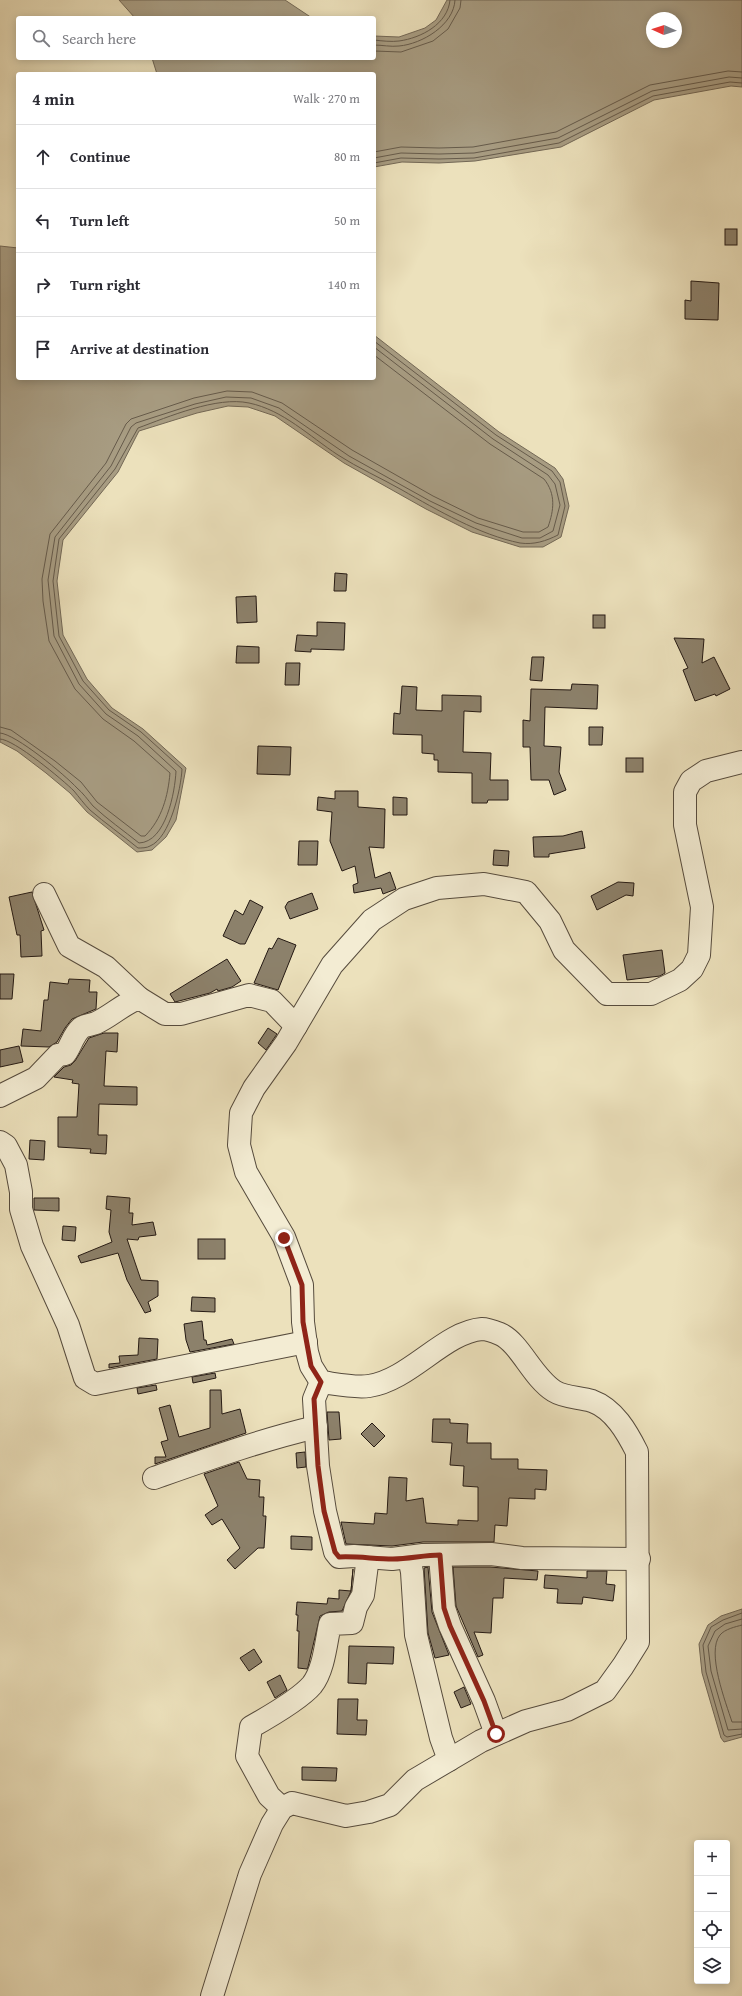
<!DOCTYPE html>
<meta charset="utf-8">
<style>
:root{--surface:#fff;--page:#f7f7f7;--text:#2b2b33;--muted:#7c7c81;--line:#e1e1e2}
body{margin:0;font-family:"Gentium Book Plus",serif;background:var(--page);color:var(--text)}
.controls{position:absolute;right:12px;bottom:12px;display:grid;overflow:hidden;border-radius:4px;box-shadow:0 2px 10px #0003}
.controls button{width:36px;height:36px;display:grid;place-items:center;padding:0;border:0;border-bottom:1px solid var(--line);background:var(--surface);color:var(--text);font:20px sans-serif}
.compass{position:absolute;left:646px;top:12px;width:36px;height:36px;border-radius:50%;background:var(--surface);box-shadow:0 2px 10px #0003;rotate:273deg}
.stop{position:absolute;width:12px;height:12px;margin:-9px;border:3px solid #8f2418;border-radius:50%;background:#fff}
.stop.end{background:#8f2418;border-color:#fff;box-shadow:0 1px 4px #0008}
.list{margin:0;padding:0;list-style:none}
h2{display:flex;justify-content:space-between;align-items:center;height:52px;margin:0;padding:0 16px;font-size:17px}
h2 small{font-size:13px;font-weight:400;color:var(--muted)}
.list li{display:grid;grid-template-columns:26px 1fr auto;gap:12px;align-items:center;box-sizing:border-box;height:64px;padding:0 16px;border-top:1px solid var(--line)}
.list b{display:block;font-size:15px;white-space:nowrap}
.list em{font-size:13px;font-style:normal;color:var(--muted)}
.icon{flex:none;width:22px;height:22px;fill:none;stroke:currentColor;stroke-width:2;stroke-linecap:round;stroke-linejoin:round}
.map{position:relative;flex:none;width:742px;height:1996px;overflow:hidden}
.search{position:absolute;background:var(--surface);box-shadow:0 2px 10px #0003;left:16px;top:16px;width:360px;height:44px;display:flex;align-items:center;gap:10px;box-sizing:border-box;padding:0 14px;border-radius:4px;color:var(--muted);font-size:15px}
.panel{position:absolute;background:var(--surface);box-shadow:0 2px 10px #0003;left:16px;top:72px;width:360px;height:308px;border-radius:4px}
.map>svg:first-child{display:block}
.water{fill:#a89d83;stroke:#736856;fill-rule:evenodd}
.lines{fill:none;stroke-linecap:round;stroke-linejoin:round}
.shore{stroke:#665b4b;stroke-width:1}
.building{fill:#8c816b;stroke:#241913}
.minor-casing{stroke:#564b3d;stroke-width:24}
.minor{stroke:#f3ecd3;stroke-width:22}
.route{stroke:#8f2418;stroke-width:5}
</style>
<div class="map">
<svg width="742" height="1996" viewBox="0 0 742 1996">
<rect width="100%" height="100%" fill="#ece1bc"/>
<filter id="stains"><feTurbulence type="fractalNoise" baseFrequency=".005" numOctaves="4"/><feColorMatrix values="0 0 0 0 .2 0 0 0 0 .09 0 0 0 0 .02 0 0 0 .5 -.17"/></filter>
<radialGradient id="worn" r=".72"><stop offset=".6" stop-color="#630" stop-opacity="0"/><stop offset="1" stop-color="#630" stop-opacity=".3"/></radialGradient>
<g class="water">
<polygon points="119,0 285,0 312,18 135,18"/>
<path d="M 447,0 L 742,0 L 742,87 L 731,86 L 654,100 L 561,147 L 475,161 L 439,163 L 402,162 L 374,167 L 374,74 L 157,74 L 152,58 L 374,58 L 374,36 L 399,37 L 425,28 L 436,20 ZM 652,18 L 676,18 L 676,42 L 652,42 Z"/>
<polygon points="0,246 18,248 18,378 374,378 374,335 499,432 555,468 563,479 569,506 561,537 543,547 520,547 472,532 426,509 344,463 275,416 248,407 228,406 197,413 139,431 118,472 63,540 57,581 63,635 87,679 112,708 143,729 186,768 176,820 166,837 152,850 137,852 87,812 70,793 46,773 17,751 0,742"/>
<polygon points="742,1609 742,1737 724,1742 721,1738 702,1673 699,1644 708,1625 721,1616"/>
</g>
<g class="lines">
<g class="shore">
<path d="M 374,40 C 382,41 392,42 399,41 C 421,38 448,24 450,0"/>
<path d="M 374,45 C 382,45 391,47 399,46 C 422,44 454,25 455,0"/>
<polyline points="374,51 401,52 433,41 448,29 460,8 461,0"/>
<polyline points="374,152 401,147 439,148 473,147 556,132 650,85 728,71 742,72"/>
<polyline points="374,158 401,153 439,154 474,153 558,138 652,91 729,77 742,78"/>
<polyline points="374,163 401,158 439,159 474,158 559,143 653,96 730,82 742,83"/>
<path d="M 0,727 L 11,730 L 55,761 L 81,782 L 97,802 L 141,836 L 145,836 C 162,819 168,796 170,773 L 134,741 L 103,719 L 75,689 L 49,641 L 43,601 L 42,579 L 50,534 L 106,463 L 126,424 L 131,419 L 194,398 L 227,391 L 252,392 L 282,403 L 352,450 L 433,496 L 478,518 L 523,532 L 539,532 L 548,527 C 554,510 556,494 544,479 L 490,444 L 374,355"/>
<path d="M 0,733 C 16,734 65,775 77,788 C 83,793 88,800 93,806 C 107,819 124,831 139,843 C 166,842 175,792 176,771 L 138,736 L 106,714 L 79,684 L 54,636 L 48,580 L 55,537 L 111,466 L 131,427 L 136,423 L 195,404 L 226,397 L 251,398 L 279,408 L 349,456 L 430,501 L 476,523 L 522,538 L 540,538 L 553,531 L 560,505 L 555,484 L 548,475 L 493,439 L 374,347"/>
<path d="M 0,739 C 14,739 63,780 74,791 C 79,797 84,804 90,810 C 105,823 122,835 138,848 C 141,848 147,848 150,846 C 170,838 181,789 182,769 L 141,732 L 109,710 L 83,681 L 59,636 L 53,581 L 59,539 L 115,469 L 138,428 C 168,417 217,396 249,403 C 283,410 309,436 338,455 C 358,468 381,478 402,490 C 437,510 480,535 520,543 C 534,545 546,541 558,535 L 565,506 L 560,482 L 552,471 L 496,435 L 374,341"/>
<polyline points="742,1613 723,1620 711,1627 703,1645 706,1672 724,1735 727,1737 742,1734"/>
<polyline points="742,1619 725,1624 715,1631 708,1646 711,1671 728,1730 742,1729"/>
<path d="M 742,1625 C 735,1627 725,1629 720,1635 C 706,1652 726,1703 732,1722 L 742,1722"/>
</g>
</g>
<g class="building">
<rect x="725" y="229" width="12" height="16"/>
<polygon points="691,281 719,283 718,320 685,319 685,300 691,301"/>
<polygon points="335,573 347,574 346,591 334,591"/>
<polygon points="256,596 257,622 237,623 236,597"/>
<rect x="593" y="615" width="12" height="13"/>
<polygon points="317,622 345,623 344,650 311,649 311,652 295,651 297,635 317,636"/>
<polygon points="674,638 704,639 702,663 714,657 730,689 716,696 715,694 695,701 683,670 688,668"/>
<polygon points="237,646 259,647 259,663 236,663"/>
<polygon points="532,657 544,657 542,681 530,680"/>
<polygon points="286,663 300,663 299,685 285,685"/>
<polygon points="572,684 598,685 597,709 545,707 544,746 561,747 559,772 566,790 554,795 549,780 531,780 530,747 523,747 523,720 530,721 531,689 571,690"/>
<polygon points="402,686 417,687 416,710 442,711 442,695 481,696 481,712 464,711 463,752 491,753 490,780 508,780 508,800 488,800 487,803 472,803 472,773 438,772 438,760 434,760 434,754 422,753 422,735 393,734 394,713 400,714"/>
<polygon points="589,727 603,727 602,745 589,745"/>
<polygon points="258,746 291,747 290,775 257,774"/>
<rect x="626" y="758" width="17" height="14"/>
<polygon points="335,791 358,791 358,807 385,809 384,848 369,847 375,878 390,872 396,889 383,894 381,888 354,893 353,885 358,883 355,866 342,871 330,841 332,812 317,810 318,797 335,799"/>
<polygon points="393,797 407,798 407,815 393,815"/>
<polygon points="582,831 585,848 549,854 549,857 534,857 533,837 563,836"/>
<polygon points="299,841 318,841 317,865 298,865"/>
<polygon points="494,850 509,851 508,866 493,865"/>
<polygon points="618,882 634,883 633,896 626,895 597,910 591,896"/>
<polygon points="32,892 44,930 41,931 42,956 21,957 20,935 17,935 9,897"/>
<polygon points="312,893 318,909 290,919 285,907 288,902"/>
<polygon points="250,900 263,907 245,944 240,944 223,936 235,910 243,915"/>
<polygon points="278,938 296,945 278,990 254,983 269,948 272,949"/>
<polygon points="662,950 665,973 660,976 627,980 623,955"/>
<polygon points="227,959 241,981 232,987 218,991 217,989 210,993 175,1002 170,994"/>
<polygon points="0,974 14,974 12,999 0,999"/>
<polygon points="69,979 90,980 89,992 97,992 96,1009 72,1019 65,1028 57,1042 49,1047 21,1046 23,1029 41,1031 44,1000 48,1000 50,982 68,984"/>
<polygon points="268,1028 277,1034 266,1050 258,1043"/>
<polygon points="104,1033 118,1033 117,1052 106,1051 104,1086 137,1087 137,1105 99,1104 98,1135 107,1135 106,1154 90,1153 91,1149 58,1147 58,1117 77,1117 79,1084 72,1083 73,1080 54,1077 64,1067 71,1065 75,1061 89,1038"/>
<polygon points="19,1046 23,1062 0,1067 0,1050"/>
<polygon points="30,1140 45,1141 44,1160 29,1159"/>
<polygon points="107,1196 130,1198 129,1213 133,1213 132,1225 153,1222 156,1235 139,1237 138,1240 127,1239 141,1280 158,1281 158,1296 148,1302 151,1311 145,1313 127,1280 118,1253 81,1263 78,1256 112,1242 109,1232 111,1210 106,1209"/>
<polygon points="34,1198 59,1198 59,1211 34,1210"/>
<polygon points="63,1226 76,1227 75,1241 62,1240"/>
<rect x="198" y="1239" width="27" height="20"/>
<polygon points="192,1297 215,1298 215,1312 191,1311"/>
<polygon points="202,1321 204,1340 206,1340 207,1345 232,1339 234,1344 190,1352 186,1340 184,1324"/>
<polygon points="139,1338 158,1339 157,1359 109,1368 109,1364 120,1363 119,1356 138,1355"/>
<polygon points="215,1373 216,1378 193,1383 192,1377"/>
<polygon points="156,1385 157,1390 138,1394 137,1388"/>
<polygon points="210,1390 221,1390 222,1414 240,1409 246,1433 155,1464 155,1457 166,1457 161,1442 168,1440 159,1408 170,1405 179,1437 210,1428"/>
<polygon points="327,1412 339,1412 341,1439 329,1440"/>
<polygon points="433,1419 450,1419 450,1423 468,1424 467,1443 491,1443 491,1459 518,1459 518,1469 547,1470 546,1490 535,1489 535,1499 509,1498 507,1526 495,1525 494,1542 423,1542 392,1546 346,1544 341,1522 374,1524 375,1513 387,1514 389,1477 407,1478 406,1501 423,1498 426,1523 458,1525 458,1520 478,1521 478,1487 463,1486 464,1466 450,1465 452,1443 432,1442"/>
<polygon points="372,1423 385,1436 374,1447 361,1434"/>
<polygon points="305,1452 306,1467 297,1468 296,1453"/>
<polygon points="239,1462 247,1479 260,1480 259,1497 264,1497 263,1516 266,1516 264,1548 258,1548 235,1569 227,1560 240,1548 222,1519 212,1525 205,1515 218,1506 204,1474"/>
<polygon points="291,1536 312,1537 312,1550 291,1549"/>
<polygon points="428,1567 432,1612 449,1655 435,1658 428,1633 424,1568"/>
<polygon points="453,1567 490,1567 538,1571 537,1580 504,1578 503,1598 493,1598 491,1633 474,1632 483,1655 478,1657 456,1606"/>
<polygon points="353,1569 351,1591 342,1611 329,1612 320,1616 308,1667 307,1669 298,1668 299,1631 297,1631 298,1615 296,1615 297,1602 327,1604 328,1598 339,1599 339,1590 351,1591"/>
<polygon points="587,1571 607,1571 606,1584 615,1585 613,1601 583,1597 582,1604 557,1603 558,1589 544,1588 545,1575 587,1578"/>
<polygon points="349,1646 394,1647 393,1664 367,1663 366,1684 348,1683"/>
<polygon points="254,1649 262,1662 249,1671 240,1658"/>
<polygon points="280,1675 287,1690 275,1698 267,1682"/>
<polygon points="464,1687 471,1704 461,1708 454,1692"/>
<polygon points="338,1699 358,1699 357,1720 367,1720 366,1735 337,1734"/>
<polygon points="302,1767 337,1768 336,1781 302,1780"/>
</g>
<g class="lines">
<defs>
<g id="minor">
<polyline points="44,894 69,946 106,967 139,998"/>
<path d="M 0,1096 L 36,1078 L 58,1055 L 65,1054 C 71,1046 73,1035 81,1028 C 85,1025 91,1025 96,1023 C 111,1016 123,1004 139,998 L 165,1014 L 181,1014 L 249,995 L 272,1001 L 296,1026"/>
<polyline points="0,1142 6,1146 16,1165 21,1192 21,1209 32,1246 68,1325 85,1378 95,1384 306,1342"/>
<polyline points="321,1382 314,1399 318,1466 325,1511 335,1552 339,1557 354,1556 392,1559 423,1555 491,1554 522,1558 639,1559"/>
<path d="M 154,1478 C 208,1459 261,1440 316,1427"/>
<polyline points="440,1555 444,1608 450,1626 484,1701 496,1734"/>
<polyline points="409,1558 412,1572 416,1635 441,1738 449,1760"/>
<path d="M 282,1808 L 269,1796 L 247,1756 L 251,1727 C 267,1718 300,1699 312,1685 C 324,1670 326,1642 330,1624 L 352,1623 L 356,1607 L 363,1595 L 368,1557"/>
<path d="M 212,1996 L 250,1874 L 272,1824 L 282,1808 L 292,1803 L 346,1816 L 369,1812 L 390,1805 L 415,1780 L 481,1741 L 526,1721 L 567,1710 L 605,1691 L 623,1666 L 638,1642 L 637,1452 C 627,1432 614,1409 592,1401 C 580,1397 565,1398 554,1391 C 532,1377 520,1343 500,1334 C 495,1332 487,1329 482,1329 C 444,1332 410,1380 369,1386 C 354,1388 336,1384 321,1382 L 311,1366 L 307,1352 L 303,1322 L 302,1285 L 284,1237 L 246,1172 L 239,1145 L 241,1113 L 254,1088 L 286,1043 L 332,965 L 372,920 L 404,899 L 437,888 L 484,884 L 526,892 L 550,921 L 564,950 L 607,994 L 651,994 L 680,980 L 692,969 L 699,955 L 702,907 L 685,825 L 685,792 L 691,781 L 706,771 L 742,762"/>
</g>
</defs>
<use href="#minor" class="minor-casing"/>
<use href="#minor" class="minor"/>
</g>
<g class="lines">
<path class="route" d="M 284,1238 L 302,1285 L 303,1322 L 311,1366 L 321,1382 L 314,1399 L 318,1466 L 324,1511 L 335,1552 L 339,1557 C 357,1556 375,1559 393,1559 C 409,1559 424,1555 440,1555 L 444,1608 L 450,1626 L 484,1701 L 496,1734"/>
</g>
<rect width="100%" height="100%" filter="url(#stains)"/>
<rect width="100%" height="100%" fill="url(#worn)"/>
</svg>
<div class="controls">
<button>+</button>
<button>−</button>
<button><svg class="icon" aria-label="locate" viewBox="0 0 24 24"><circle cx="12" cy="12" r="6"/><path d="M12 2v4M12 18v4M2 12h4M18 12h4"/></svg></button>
<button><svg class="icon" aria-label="layers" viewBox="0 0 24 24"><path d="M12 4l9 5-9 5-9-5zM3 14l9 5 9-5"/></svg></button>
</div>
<svg class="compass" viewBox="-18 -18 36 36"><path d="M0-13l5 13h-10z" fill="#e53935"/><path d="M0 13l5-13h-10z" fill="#7c7c81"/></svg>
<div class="stop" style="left:496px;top:1734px"></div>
<div class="stop end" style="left:284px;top:1238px"></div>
<div class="search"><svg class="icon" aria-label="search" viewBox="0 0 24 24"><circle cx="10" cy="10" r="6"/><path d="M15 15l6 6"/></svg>Search here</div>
<section class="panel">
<h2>4 min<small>Walk · 270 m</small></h2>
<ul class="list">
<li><svg class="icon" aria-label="ahead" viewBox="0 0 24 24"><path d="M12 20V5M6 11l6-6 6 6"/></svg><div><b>Continue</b></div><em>80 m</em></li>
<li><svg class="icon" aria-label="left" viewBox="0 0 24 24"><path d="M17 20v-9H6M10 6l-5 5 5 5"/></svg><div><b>Turn left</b></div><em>50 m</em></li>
<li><svg class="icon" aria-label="right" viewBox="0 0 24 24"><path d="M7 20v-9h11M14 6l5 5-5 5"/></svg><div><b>Turn right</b></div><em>140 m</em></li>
<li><svg class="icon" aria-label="arrive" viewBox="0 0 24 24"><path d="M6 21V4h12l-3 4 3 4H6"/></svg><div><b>Arrive at destination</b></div></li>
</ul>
</section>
</div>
